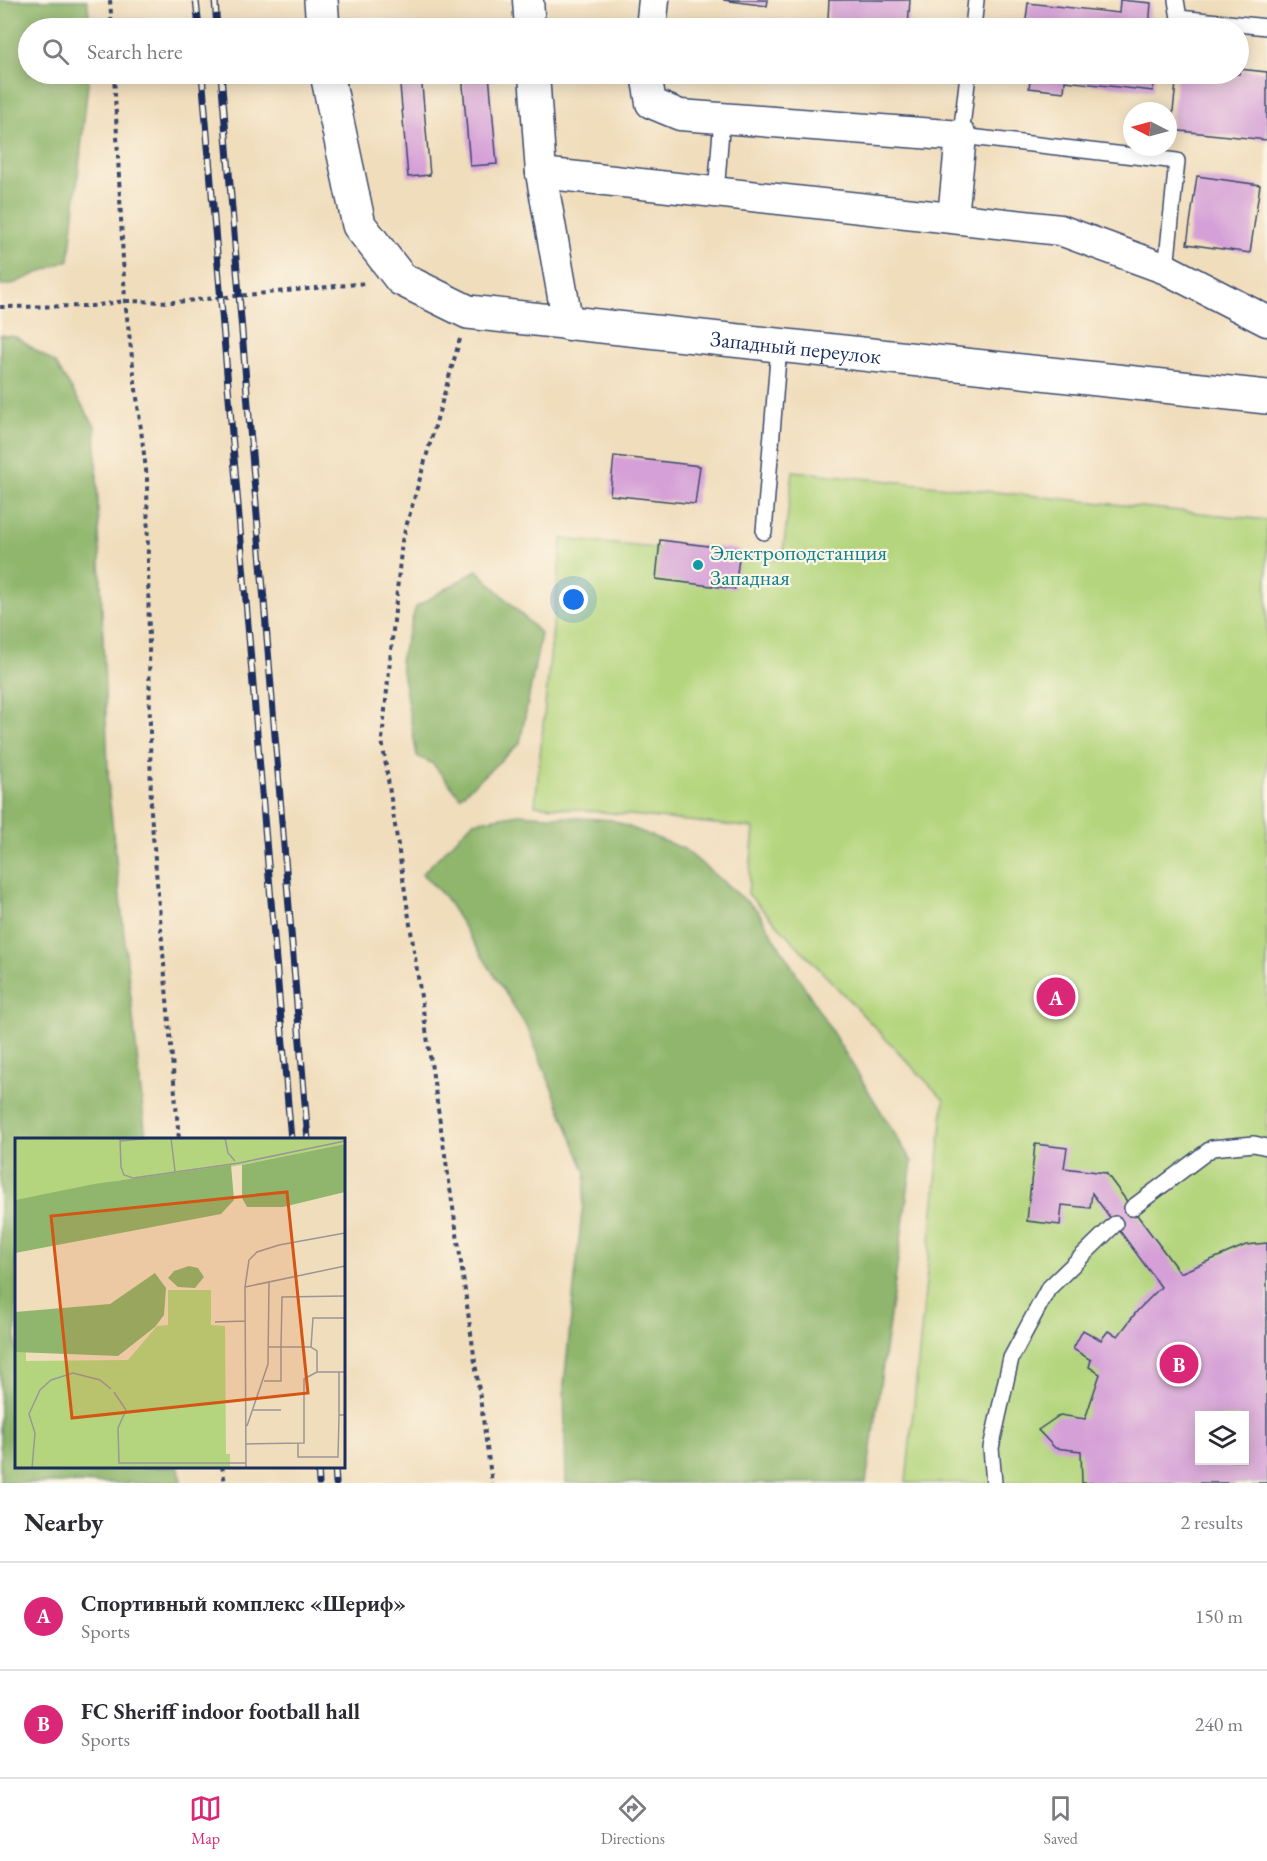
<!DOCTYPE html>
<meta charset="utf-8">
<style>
:root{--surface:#fff;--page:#f7f7f7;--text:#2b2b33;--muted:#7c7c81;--line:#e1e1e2;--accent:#db2777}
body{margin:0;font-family:"EB Garamond",serif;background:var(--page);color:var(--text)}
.controls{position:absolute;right:18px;bottom:18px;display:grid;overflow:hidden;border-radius:0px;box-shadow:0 3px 15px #0003}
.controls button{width:54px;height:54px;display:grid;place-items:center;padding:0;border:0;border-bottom:2px solid var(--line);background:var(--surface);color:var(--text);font:30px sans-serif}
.compass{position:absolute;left:1123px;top:102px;width:54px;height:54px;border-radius:50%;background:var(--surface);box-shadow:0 3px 15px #0003;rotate:276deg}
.you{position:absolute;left:574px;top:600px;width:21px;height:21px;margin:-15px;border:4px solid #fff;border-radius:50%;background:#1a73e8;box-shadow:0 0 0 9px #1a73e833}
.badge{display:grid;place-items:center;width:39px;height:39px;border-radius:50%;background:var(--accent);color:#fff;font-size:20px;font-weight:700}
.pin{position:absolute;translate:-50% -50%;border:3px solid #fff;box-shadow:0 2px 6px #0006}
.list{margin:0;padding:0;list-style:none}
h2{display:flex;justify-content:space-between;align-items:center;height:78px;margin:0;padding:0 24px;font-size:26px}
h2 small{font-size:20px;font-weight:400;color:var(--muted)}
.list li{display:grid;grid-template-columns:39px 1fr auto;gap:18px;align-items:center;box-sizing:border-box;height:108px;padding:0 24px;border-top:2px solid var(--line)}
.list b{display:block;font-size:22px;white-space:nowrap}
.list p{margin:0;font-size:20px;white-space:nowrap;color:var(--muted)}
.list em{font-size:20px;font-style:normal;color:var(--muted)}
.icon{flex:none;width:33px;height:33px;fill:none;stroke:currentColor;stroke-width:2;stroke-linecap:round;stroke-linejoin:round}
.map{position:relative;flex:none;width:1267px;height:1483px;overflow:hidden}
.search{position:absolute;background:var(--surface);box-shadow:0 3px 15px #0003;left:18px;right:18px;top:18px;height:66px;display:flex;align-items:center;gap:15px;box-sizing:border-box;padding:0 21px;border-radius:33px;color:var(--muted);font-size:22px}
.sheet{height:294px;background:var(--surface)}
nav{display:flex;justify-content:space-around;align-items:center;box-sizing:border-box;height:84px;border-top:2px solid var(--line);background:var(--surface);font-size:16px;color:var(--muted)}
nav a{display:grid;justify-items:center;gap:3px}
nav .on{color:var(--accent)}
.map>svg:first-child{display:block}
.green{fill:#b4d57d;stroke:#68826e;stroke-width:1.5;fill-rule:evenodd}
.forest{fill:#8fb66c;stroke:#557265;stroke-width:1.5}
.building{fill:#d5a0d7;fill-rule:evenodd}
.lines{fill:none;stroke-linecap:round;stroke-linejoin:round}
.service-casing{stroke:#3b496c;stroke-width:18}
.minor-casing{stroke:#3b496c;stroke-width:33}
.primary-casing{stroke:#3b496c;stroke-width:36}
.path{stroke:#3b496c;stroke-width:4;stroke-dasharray:4.5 4.5;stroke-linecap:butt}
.service{stroke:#fff;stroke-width:15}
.minor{stroke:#fff;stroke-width:30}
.primary{stroke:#fff;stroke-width:33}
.rail-casing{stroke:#1b2f5e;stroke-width:7}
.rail{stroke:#fcf5e5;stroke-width:4.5;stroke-dasharray:14;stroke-linecap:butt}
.culture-dot{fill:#0f9aa8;stroke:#fcf5e5;stroke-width:2}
.labels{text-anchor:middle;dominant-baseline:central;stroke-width:4.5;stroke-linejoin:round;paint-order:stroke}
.street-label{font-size:22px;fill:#1b2f5e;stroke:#fcf5e5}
.culture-label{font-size:22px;fill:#0d838f;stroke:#fcf5e5;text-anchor:start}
.inset-road{fill:none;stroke:#9b9796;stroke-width:1.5}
.view{fill:#d45514;fill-opacity:0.15;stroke:#d45514;stroke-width:3}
.inset-edge{fill:none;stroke:#1b2f5e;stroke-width:3}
</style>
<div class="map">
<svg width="1267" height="1483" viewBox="0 0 1267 1483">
<rect width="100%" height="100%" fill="#fcf5e5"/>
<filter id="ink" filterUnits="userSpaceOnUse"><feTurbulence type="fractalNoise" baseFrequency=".0167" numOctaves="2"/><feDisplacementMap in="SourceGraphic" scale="12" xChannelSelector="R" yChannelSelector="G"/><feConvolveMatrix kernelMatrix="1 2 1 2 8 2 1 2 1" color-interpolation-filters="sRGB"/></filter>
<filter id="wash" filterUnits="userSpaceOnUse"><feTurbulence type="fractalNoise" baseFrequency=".008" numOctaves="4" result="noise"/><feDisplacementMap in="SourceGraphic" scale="24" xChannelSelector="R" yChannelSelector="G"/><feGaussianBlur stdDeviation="1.35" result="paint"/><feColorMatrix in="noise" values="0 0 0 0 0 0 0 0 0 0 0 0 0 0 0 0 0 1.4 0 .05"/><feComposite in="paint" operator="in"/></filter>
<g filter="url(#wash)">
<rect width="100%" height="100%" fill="#f0ddbc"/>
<path class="green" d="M 793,471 L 1267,520 L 1267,1483 L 906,1483 L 944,1100 L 748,894 L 754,828 L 535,805 L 562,539 L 782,560 ZM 1200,1416 L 1244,1416 L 1244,1460 L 1200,1460 Z"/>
<g class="forest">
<polygon points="0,0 87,0 91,28 28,28 28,74 89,74 69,260 10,285 0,285"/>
<polygon points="0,335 16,337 55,363 95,426 109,794 146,1139 16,1140 16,1466 179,1467 181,1483 0,1483"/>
<polygon points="477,570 541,634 520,743 460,797 433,764 417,756 400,660 416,607"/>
<polygon points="518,814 612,820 684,849 758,911 912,1162 866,1483 566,1483 564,1385 586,1173 528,1029 445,897 422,874 473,822"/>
</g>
<g id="blocks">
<g class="building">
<polygon points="723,0 768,0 767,6"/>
<polygon points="829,0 910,0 908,27 881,25 881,28 853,28 854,22 828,19"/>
<polygon points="1120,0 1151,3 1149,28 1025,28 1028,3 1119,13"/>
<polygon points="1239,69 1267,72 1267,140 1171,130 1177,74 1239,74"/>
<polygon points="399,74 421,74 430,175 408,177"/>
<polygon points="462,74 489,74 497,164 470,166"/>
<polygon points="1031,74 1155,74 1153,91 1065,81 1064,92 1029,88"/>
<polygon points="1197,176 1260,185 1250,253 1187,244"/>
<polygon points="614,456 700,466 695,504 610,495"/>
<polygon points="660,540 740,550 735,589 656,579"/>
<path d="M 1035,1144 L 1067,1148 L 1064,1168 L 1106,1173 L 1180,1273 L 1246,1245 L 1267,1243 L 1267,1483 L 1082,1483 L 1081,1451 L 1055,1448 L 1038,1430 L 1060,1415 L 1085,1419 L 1100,1374 L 1089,1367 L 1091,1360 L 1073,1349 L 1083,1330 L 1101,1340 L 1108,1331 L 1118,1336 L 1138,1310 L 1161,1287 L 1092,1193 L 1090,1208 L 1062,1205 L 1060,1225 L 1027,1221 ZM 1200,1416 L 1244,1416 L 1245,1461 L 1200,1460 Z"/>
</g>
</g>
</g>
<g filter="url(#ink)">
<use href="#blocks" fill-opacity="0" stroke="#3b496c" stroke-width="1.5"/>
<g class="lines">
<defs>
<g id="service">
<polyline points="1176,0 1179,18 1267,27"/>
<polyline points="973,28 976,0"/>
<polyline points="968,74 961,136 1177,161 1166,269"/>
<polyline points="716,193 722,118"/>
<polyline points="764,532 779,346"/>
<polyline points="1132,1208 1212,1148 1254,1144 1267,1147"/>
<polyline points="994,1483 991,1448 1011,1358 1048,1289 1115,1224"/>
</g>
<g id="minor">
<polyline points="528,0 530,28"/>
<polyline points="651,28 654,0"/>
<polyline points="534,74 541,173 568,325"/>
<polyline points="646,74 651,103 680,115 961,136 953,217"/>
<polyline points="541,173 1060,230 1166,269 1267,321"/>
</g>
<g id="primary">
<polyline points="321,0 323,28"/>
<path id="s1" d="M 327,74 L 359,225 L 401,279 L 468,312 L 1267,397"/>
</g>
</defs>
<use href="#service" class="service-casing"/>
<use href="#minor" class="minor-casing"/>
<use href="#primary" class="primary-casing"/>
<g class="path">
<polyline points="110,0 112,28"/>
<polyline points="114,74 125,301 147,478 151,812 179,1140"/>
<polyline points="0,307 92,306 125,301 176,302 367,283"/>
<polyline points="460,339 402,541 382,740 457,1234 492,1483"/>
<polyline points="222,1466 225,1483"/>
</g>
<use href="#service" class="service"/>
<use href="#minor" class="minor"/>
<use href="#primary" class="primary"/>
<defs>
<g id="rail">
<polyline points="196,0 199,28"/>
<polyline points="215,0 217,28"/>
<polyline points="202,74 291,1140"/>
<polyline points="221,74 308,1140"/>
<polyline points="318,1466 319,1483"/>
<polyline points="335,1466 336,1483"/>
</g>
</defs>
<use href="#rail" class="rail-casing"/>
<use href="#rail" class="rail"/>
</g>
</g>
<circle class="culture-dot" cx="698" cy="565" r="6"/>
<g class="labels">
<g class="street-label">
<text stroke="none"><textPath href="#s1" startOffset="627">Западный переулок</textPath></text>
</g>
<g class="culture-label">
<text x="710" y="552">Электроподстанция<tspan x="710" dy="25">Западная</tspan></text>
</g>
</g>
<g transform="translate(15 1138)">
<rect width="330" height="330" fill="#f0ddbc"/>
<path d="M 0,0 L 330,0 L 330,6 L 227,27 L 111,44 L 106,42 L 0,62 ZM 153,152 L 196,152 L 196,187 L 210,188 L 211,316 L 215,316 L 215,328 L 226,330 L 0,330 L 0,205 L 11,205 L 11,223 L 113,222 L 142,188 L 153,187 Z" fill="#b4d57d"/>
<path d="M 330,6 L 330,54 L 268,69 L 232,69 L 227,60 L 227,27 ZM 216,27 L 219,62 L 206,76 L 0,115 L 0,62 L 79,46 ZM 174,128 L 183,130 L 189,139 L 180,150 L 163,149 L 153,140 L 159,133 ZM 140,135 L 151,150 L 149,177 L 140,189 L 103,218 L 0,214 L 0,174 L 95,166 Z" fill="#8fb66c"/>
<path class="inset-road" d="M 105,0 L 106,29 L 109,37 L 118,40 L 224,25 L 330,3M 156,0 L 160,33M 210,0 L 213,15 L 220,23M 105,3 L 138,0M 230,149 L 330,128M 200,184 L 230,183M 253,209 L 266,209 L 267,159 L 330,158M 302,234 L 330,234M 249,243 L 266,243 L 266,209 L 296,209M 99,254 L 111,272 L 103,290 L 104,325 L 231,325M 238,272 L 266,272M 324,277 L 324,234M 232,288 L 253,226 L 254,143M 283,305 L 283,319 L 323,319 L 324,277 L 330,277M 230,306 L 289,305 L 289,241 L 302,234 L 302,213 L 296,209 L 298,180 L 330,180M 17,330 L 20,295 L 14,276 L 25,252 L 36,242 L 58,235 L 85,242 L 96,251M 231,330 L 230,149 L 234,122 L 242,114 L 264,107 L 330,95"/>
<path class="view" d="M 272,54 L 293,255 L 57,280 L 36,78 Z"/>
<rect width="330" height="330" class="inset-edge"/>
</g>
</svg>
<div class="controls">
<button><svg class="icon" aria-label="layers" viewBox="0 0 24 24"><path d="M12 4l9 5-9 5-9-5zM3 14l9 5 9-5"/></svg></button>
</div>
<svg class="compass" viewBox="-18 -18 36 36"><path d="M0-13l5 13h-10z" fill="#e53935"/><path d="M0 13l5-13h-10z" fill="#7c7c81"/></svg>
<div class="you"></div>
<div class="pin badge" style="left:1056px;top:997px">A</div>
<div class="pin badge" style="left:1179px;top:1364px">B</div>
<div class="search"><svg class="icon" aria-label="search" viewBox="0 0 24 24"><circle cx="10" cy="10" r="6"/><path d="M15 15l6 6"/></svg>Search here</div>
</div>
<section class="sheet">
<h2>Nearby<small>2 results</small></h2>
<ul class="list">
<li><span class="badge">A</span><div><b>Спортивный комплекс «Шериф»</b><p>Sports</p></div><em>150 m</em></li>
<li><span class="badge">B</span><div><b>FC Sheriff indoor football hall</b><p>Sports</p></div><em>240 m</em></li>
</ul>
</section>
<nav>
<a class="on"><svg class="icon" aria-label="map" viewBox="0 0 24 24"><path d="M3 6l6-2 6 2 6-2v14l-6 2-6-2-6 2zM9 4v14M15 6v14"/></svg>Map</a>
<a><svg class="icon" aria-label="directions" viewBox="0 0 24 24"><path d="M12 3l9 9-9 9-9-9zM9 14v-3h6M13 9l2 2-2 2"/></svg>Directions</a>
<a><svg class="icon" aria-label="saved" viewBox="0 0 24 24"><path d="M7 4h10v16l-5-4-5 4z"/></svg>Saved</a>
</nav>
